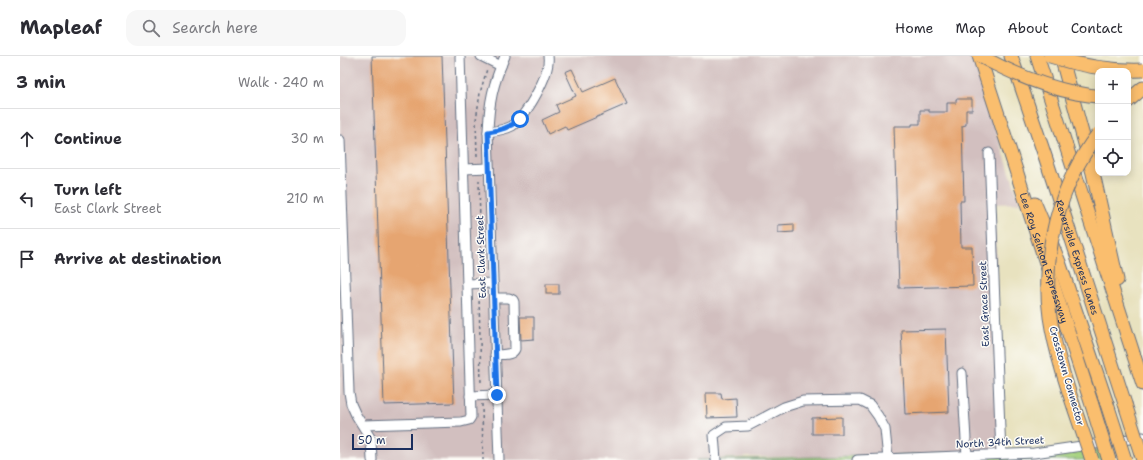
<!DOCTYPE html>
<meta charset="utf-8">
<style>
:root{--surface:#fff;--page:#f7f7f7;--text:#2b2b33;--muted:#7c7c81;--line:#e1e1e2}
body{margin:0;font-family:"Shantell Sans",sans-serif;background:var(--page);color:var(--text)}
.controls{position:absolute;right:12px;top:12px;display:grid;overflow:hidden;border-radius:8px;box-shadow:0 2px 10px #0003}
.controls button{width:36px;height:36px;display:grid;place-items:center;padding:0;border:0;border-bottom:1px solid var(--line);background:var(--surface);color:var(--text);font:20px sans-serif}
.scale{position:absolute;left:12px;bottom:10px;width:61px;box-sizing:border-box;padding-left:4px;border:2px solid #1b2f5e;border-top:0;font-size:11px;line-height:14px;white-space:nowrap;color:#1b2f5e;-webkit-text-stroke:3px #fdfcf7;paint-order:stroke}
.stop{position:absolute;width:12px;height:12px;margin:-9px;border:3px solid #1a73e8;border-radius:50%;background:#fff}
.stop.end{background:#1a73e8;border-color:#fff;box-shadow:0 1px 4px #0008}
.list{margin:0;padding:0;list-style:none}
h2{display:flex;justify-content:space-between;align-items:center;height:52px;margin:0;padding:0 16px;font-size:17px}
h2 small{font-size:13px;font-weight:400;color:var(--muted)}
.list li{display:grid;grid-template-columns:26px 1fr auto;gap:12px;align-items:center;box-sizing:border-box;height:60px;padding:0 16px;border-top:1px solid var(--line)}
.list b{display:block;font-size:15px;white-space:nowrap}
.list p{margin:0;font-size:13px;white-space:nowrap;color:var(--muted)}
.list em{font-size:13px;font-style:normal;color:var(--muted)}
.icon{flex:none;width:22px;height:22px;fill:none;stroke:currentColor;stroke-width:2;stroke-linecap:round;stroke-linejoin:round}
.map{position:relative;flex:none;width:803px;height:404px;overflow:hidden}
header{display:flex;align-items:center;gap:24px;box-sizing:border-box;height:56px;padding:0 20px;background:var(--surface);border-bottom:1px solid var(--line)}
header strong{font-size:19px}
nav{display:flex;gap:22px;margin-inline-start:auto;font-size:14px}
.search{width:280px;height:36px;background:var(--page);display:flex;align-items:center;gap:10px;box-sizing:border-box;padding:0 14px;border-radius:12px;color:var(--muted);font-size:15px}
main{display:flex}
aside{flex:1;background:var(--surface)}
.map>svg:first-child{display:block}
.industrial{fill:#d2bfbf}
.green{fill:#a4d17e;stroke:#60806e}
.building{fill:#e6a571}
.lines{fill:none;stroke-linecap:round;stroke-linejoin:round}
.minor-casing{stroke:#636e80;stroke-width:11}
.highway-casing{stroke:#636e80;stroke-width:15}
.path{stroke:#636e80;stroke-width:1.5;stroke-dasharray:3 3;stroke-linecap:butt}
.minor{stroke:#fff;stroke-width:9}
.highway{stroke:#fabe6e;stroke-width:13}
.highway-bridge-casing{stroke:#636e80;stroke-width:15;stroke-linecap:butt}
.highway-bridge{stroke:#fabe6e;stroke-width:13}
.route{stroke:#1a73e8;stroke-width:5}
.labels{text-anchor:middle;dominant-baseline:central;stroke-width:3;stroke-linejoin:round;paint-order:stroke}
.street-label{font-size:10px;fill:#1b2f5e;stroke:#fdfcf7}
</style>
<header>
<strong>Mapleaf</strong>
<div class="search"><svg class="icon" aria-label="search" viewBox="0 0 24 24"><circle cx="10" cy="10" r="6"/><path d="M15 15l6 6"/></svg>Search here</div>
<nav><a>Home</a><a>Map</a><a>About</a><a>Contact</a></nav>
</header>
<main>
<aside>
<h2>3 min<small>Walk · 240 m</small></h2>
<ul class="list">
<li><svg class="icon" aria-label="ahead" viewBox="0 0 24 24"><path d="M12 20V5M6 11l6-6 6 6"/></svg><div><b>Continue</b></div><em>30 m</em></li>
<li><svg class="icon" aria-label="left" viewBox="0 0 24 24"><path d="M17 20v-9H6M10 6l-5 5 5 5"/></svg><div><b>Turn left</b><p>East Clark Street</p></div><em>210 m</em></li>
<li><svg class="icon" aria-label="arrive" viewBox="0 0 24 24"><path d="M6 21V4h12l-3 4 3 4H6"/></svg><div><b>Arrive at destination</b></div></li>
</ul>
</aside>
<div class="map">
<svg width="803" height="404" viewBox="0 0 803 404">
<rect width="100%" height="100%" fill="#fdfcf7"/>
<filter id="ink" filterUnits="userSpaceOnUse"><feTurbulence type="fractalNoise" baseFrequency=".025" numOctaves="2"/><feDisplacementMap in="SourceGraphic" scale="8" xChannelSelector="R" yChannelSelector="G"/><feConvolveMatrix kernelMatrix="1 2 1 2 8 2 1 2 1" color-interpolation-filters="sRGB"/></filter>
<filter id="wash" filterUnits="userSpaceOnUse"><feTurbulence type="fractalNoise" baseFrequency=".012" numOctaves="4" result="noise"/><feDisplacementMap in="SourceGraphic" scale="16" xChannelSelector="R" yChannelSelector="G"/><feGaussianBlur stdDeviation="0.9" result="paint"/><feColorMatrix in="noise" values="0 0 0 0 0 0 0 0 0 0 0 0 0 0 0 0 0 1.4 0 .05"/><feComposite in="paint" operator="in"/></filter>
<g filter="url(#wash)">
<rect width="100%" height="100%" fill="#e8e2bf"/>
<polygon class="industrial" points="0,0 632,0 680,147 655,148 660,400 410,401 352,404 0,404"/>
<polygon class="green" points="767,394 771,404 357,404"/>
<g id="blocks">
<g class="building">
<polygon points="32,0 102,0 114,347 44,349"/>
<polygon points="232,13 243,36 275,22 287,48 227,74 225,70 208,78 202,64 219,56 216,49 236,40 225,16"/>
<polygon points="616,43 632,43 632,54 626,54 626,69 622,70 624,145 620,145 621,191 632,191 633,230 559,232 554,70 572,70 572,68 580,68 580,54 589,54 589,56 607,56 607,47 616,47"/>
<polygon points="454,168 454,176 438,177 438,169"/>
<rect x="206" y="228" width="13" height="10"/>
<polygon points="180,261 194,261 194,283 181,284"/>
<polygon points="606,273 609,356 565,358 561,274"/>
<polygon points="366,337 381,337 382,343 396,342 397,361 367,362"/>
<polygon points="502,361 502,378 472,378 472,362"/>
</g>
</g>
</g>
<g filter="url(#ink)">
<use href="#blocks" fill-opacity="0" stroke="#636e80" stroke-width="1"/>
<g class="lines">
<defs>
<g id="minor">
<polyline points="141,0 161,10"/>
<path d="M 148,76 C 156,75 165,74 172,70 C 186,60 211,18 208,0"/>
<polyline points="0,84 9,336 11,348 16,359 31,383 32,404"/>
<polyline points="649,97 661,398"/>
<polyline points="124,113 149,112"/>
<polyline points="127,228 153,227"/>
<path d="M 154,242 L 169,242 L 173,244 L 174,246 L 175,293 C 172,300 163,298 155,299"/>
<polyline points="622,317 627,400"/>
<polyline points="130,340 157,339"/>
<polyline points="23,369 121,366 129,364 131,361 120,0"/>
<path d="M 159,404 L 148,76 C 149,46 153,28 165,0"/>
<polyline points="376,404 374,379 386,371 408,370 444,351 463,345 520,344 530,349 538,360 545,373 548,403"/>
<polyline points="517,404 694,397 803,381"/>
</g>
<g id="highway">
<path id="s1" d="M 639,0 L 752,349"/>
<path id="s2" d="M 671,0 L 706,103 L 785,348"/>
<polyline points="697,0 803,328"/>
<polyline points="721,0 753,117 777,224"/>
<polyline points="788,45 803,32"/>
<polyline points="695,148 719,206 767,348"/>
</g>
</defs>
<use href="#minor" class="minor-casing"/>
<use href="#highway" class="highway-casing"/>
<g class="path">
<polyline points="137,100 136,64 140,37 147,13"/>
<polyline points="139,124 141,211"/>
<polyline points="139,239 141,328"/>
<polyline points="142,348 143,404"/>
</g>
<use href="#minor" class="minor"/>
<use href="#highway" class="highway"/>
<defs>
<g id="highway-bridge">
<path d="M 640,0 C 671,17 702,30 736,37 C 744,38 751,40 758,40"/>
<path d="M 710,0 C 740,10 772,15 803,14"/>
<polyline points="767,348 785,404"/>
<polyline points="785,348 803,404"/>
<polyline points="752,349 769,404"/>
<path d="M 752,404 C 737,358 717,308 710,261 C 701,197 719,129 758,78"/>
</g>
</defs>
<use href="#highway-bridge" class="highway-bridge-casing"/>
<use href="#highway-bridge" class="highway-bridge"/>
</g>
</g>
<g class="lines" filter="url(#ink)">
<path class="route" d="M 157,339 L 148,76 C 161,74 169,72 180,63"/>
</g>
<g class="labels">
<g class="street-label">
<text transform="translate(141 201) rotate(-92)">East Clark Street</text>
<text stroke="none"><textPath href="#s1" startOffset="212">Lee Roy Selmon Expressway</textPath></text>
<text stroke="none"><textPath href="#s2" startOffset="212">Reversible Express Lanes</textPath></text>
<text transform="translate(644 248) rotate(-92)">East Grace Street</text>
<text transform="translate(727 320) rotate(74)">Crosstown Connector</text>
<text transform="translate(660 386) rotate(-3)">North 34th Street</text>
</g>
</g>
</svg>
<div class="controls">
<button>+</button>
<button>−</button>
<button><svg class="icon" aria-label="locate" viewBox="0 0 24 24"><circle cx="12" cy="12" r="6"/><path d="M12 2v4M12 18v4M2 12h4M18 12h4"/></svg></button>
</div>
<div class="scale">50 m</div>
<div class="stop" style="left:180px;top:63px"></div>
<div class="stop end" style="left:157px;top:339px"></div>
</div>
</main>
